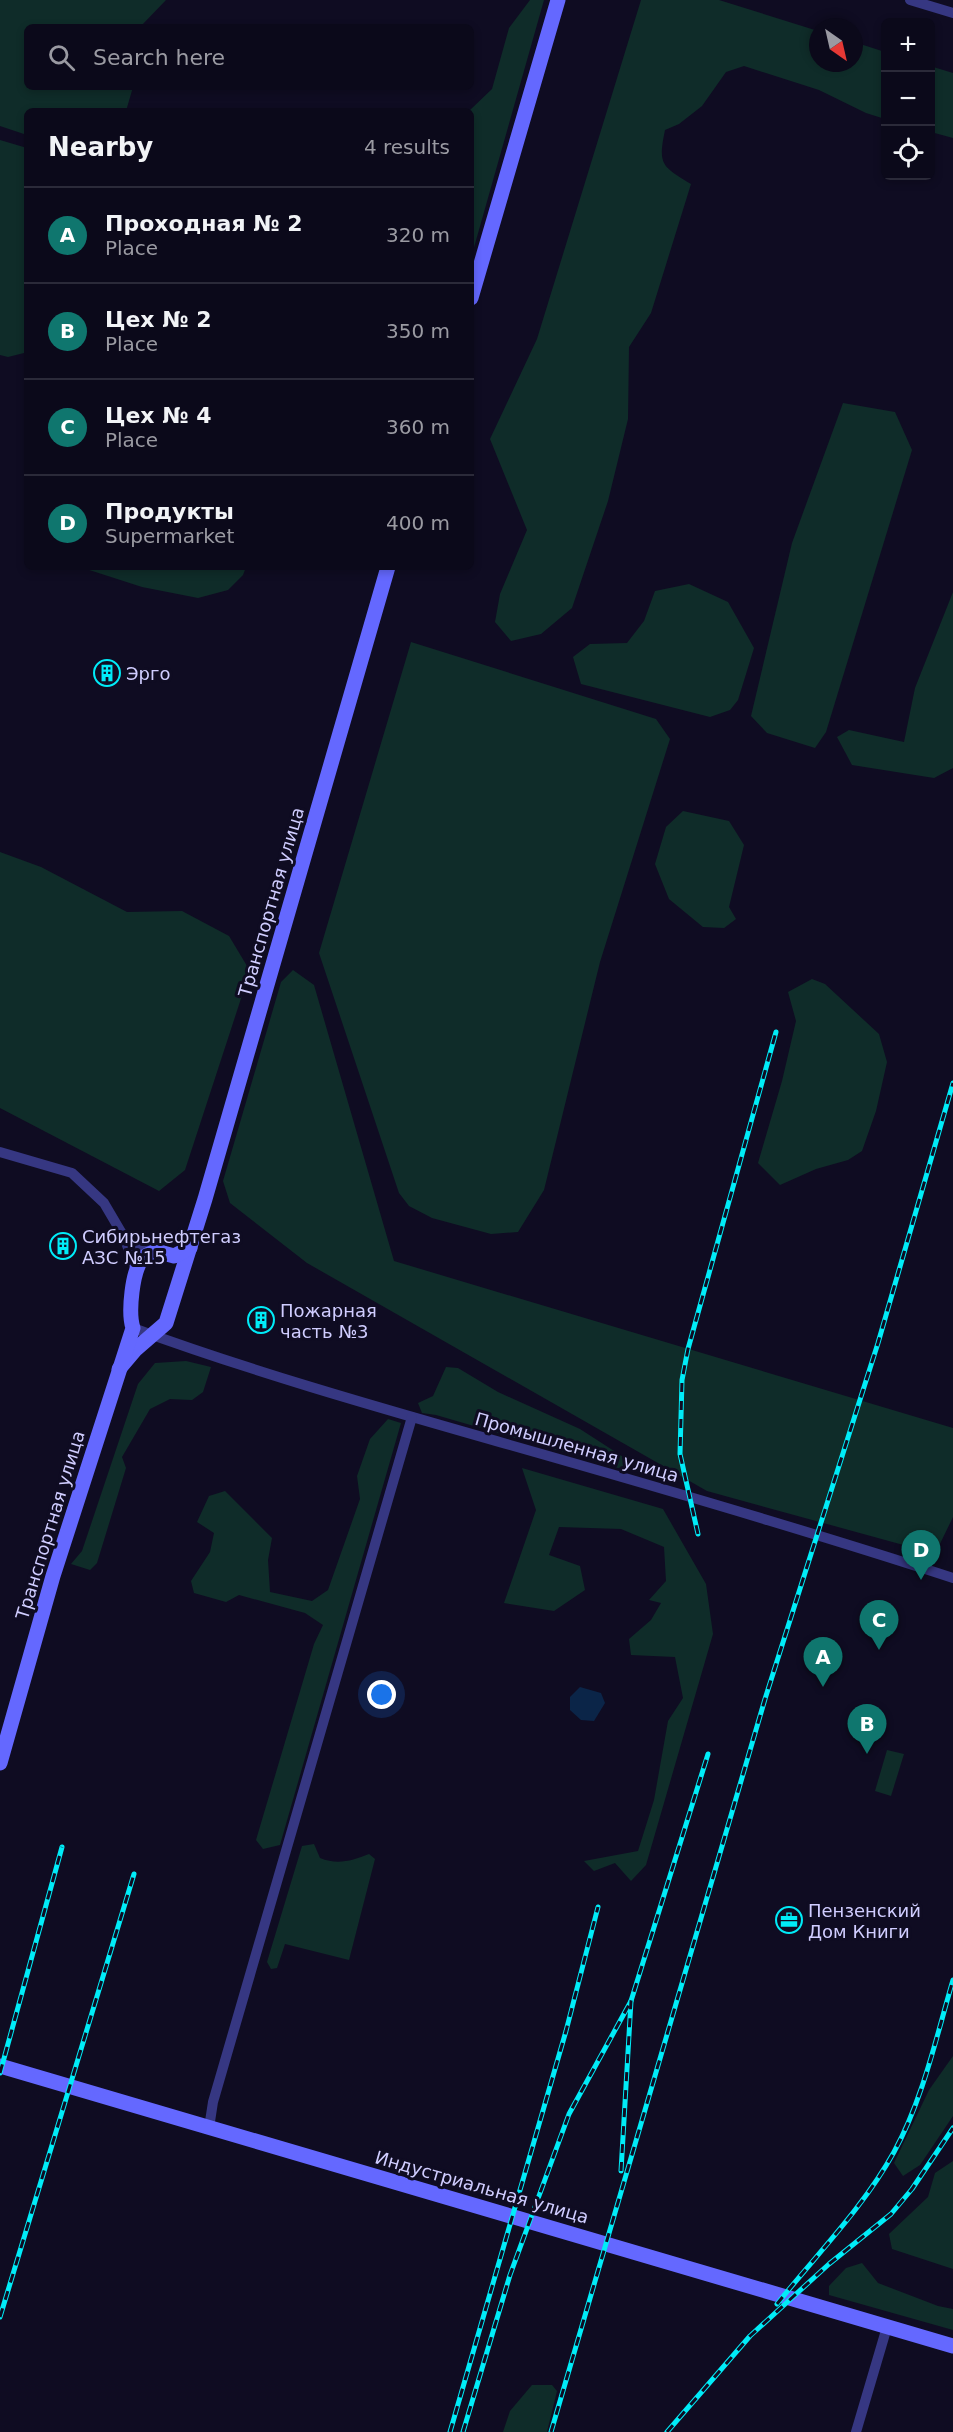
<!DOCTYPE html>
<meta charset="utf-8">
<style>
:root{--surface:#0b091a;--page:#141223;--text:#f1f3f6;--muted:#9a9aa2;--line:#2b2a39;--accent:#0f766e}
body{margin:0;font-family:"DejaVu Sans",sans-serif;background:var(--page);color:var(--text)}
.controls{position:absolute;right:18px;top:18px;display:grid;overflow:hidden;border-radius:9px;box-shadow:0 3px 9px #0003}
.controls button{width:54px;height:54px;display:grid;place-items:center;padding:0;border:0;border-bottom:2px solid var(--line);background:var(--surface);color:var(--text);font:30px sans-serif}
.compass{position:absolute;left:809px;top:18px;width:54px;height:54px;border-radius:50%;background:var(--surface);box-shadow:0 3px 9px #0003;rotate:146deg}
.you{position:absolute;left:382px;top:1695px;width:21px;height:21px;margin:-15px;border:4px solid #fff;border-radius:50%;background:#1a73e8;box-shadow:0 0 0 9px #1a73e833}
.badge{display:grid;place-items:center;width:39px;height:39px;border-radius:50%;background:var(--accent);color:#fff;font-size:20px;font-weight:700}
.pin{position:absolute;translate:-50% -50px;filter:drop-shadow(0 2px 3px #0008)}
.pin::after{content:'';position:absolute;top:32px;width:21px;height:18px;background:inherit;clip-path:polygon(0 0,100% 0,50% 100%)}
.list{margin:0;padding:0;list-style:none}
h2{display:flex;justify-content:space-between;align-items:center;height:78px;margin:0;padding:0 24px;font-size:26px}
h2 small{font-size:20px;font-weight:400;color:var(--muted)}
.list li{display:grid;grid-template-columns:39px 1fr auto;gap:18px;align-items:center;box-sizing:border-box;height:96px;padding:0 24px;border-top:2px solid var(--line)}
.list b{display:block;font-size:22px;white-space:nowrap}
.list p{margin:0;font-size:20px;white-space:nowrap;color:var(--muted)}
.list em{font-size:20px;font-style:normal;color:var(--muted)}
.icon{flex:none;width:33px;height:33px;fill:none;stroke:currentColor;stroke-width:2;stroke-linecap:round;stroke-linejoin:round}
.map{position:relative;flex:none;width:953px;height:2432px;overflow:hidden}
.search{position:absolute;background:var(--surface);box-shadow:0 3px 9px #0003;left:24px;top:24px;width:450px;height:66px;display:flex;align-items:center;gap:15px;box-sizing:border-box;padding:0 21px;border-radius:9px;color:var(--muted);font-size:22px}
.panel{position:absolute;background:var(--surface);box-shadow:0 3px 9px #0003;left:24px;top:108px;width:450px;height:462px;border-radius:9px}
.map>svg:first-child{display:block}
.green{fill:#0f2c29}
.water{fill:#0b2548}
.lines{fill:none;stroke-linecap:round;stroke-linejoin:round}
.street{stroke:#363782;stroke-width:10}
.secondary{stroke:#6468ff;stroke-width:15}
.rail-casing{stroke:#00ecf8;stroke-width:5}
.rail{stroke:#0f0c22;stroke-width:3;stroke-dasharray:9;stroke-linecap:butt}
.labels{text-anchor:middle;dominant-baseline:central;stroke-width:6;stroke-linejoin:round;paint-order:stroke}
.poi-label{font-size:18px;fill:#d0cdff;stroke:#0f0c22;text-anchor:start}
.street-label{font-size:18px;fill:#d0cdff;stroke:#0f0c22}
</style>
<div class="map">
<svg width="953" height="2432" viewBox="0 0 953 2432">
<rect width="100%" height="100%" fill="#0f0c22"/>
<g class="green">
<polygon points="0,0 166,0 140,27 27,27 27,87 133,87 126,111 27,111 27,135 0,126"/>
<polygon points="530,0 544,0 471,258 469,111 492,89 509,28"/>
<path d="M 641,0 L 719,0 L 818,31 L 818,63 L 854,63 L 854,42 L 885,52 L 885,119 L 866,113 L 819,90 L 744,66 L 726,72 L 702,106 L 679,124 L 665,130 C 658,164 661,166 691,184 L 651,313 L 629,347 L 628,419 L 608,501 L 572,608 L 541,634 L 511,641 L 495,622 L 500,594 L 527,530 L 490,439 L 537,339 Z"/>
<polygon points="930,66 953,73 953,138 931,132"/>
<polygon points="0,140 27,148 27,346 24,353 8,357 0,355"/>
<polygon points="843,403 895,412 912,450 826,732 815,748 767,733 751,716 792,543"/>
<polygon points="80,567 246,567 243,575 228,590 198,598 142,587"/>
<polygon points="689,584 728,602 754,648 738,700 730,710 710,717 581,684 573,657 590,644 627,643 644,621 655,591"/>
<polygon points="953,592 953,768 934,778 852,765 837,737 849,730 904,742 915,688"/>
<polygon points="411,642 656,719 670,739 600,962 544,1190 518,1232 491,1234 432,1218 409,1206 399,1193 319,953"/>
<polygon points="683,811 729,821 744,845 729,907 736,919 724,928 703,927 669,899 655,864 666,827"/>
<polygon points="0,852 41,867 127,912 182,911 229,936 250,971 185,1170 159,1191 0,1108"/>
<polygon points="293,970 314,985 394,1261 953,1428 953,1517 937,1550 907,1546 707,1491 307,1263 230,1203 223,1181 281,982"/>
<polygon points="812,979 825,984 879,1034 887,1062 876,1111 862,1151 848,1160 816,1169 780,1185 758,1163 782,1081 796,1021 788,992"/>
<polygon points="186,1361 211,1367 203,1392 192,1400 170,1399 150,1409 122,1457 126,1468 97,1563 90,1570 71,1564 82,1551 138,1384 155,1363"/>
<polygon points="446,1367 458,1368 498,1392 580,1429 628,1460 629,1466 618,1468 436,1415 422,1413 418,1403 433,1396"/>
<polygon points="388,1419 401,1423 280,1845 263,1849 256,1840 314,1644 323,1625 305,1613 239,1595 226,1602 194,1593 191,1581 210,1552 214,1533 197,1522 209,1496 225,1491 272,1538 268,1560 270,1592 312,1601 328,1590 360,1499 357,1476 370,1439"/>
<polygon points="522,1468 663,1509 706,1584 713,1634 646,1865 631,1881 615,1863 594,1871 584,1861 638,1851 654,1800 668,1721 683,1698 675,1657 631,1655 629,1639 651,1620 661,1603 649,1600 666,1581 664,1547 621,1529 559,1527 549,1555 580,1566 585,1590 554,1611 504,1603 536,1510"/>
<polygon points="887,1750 904,1754 891,1796 875,1791"/>
<path d="M 314,1844 L 320,1858 C 337,1865 352,1861 369,1854 L 375,1859 L 349,1960 L 285,1944 L 277,1968 L 271,1969 L 267,1962 L 302,1846 Z"/>
<polygon points="953,2056 953,2116 920,2165 903,2176 894,2163 929,2090"/>
<polygon points="953,2161 953,2269 892,2249 889,2234 928,2197 935,2173"/>
<polygon points="862,2263 878,2283 938,2306 953,2309 953,2330 829,2295 829,2286 846,2268"/>
<polygon points="532,2385 552,2385 557,2391 547,2432 503,2432 510,2411"/>
</g>
<polygon class="water" points="580,1687 601,1693 605,1703 594,1721 581,1720 570,1710 570,1697"/>
<g class="lines">
<g class="street">
<polyline points="910,0 953,13"/>
<polyline points="0,1152 72,1173 104,1203 124,1237 136,1270"/>
<polyline points="124,1237 138,1246 156,1251"/>
<path d="M 133,1328 C 256,1373 384,1409 510,1445 C 658,1487 806,1530 953,1578"/>
<polyline points="209,2128 213,2102 412,1417"/>
<polyline points="856,2432 887,2327"/>
</g>
<g class="secondary">
<polyline points="471,298 558,0"/>
<polyline points="119,1369 136,1349 166,1323 205,1199 388,567"/>
<path d="M 0,1763 L 53,1576 L 133,1328 C 128,1313 132,1270 143,1258 C 146,1255 152,1253 156,1251 L 174,1256 L 190,1248"/>
<polyline points="0,2066 953,2346"/>
</g>
<defs>
<g id="rail">
<polyline points="698,1534 680,1454 682,1380 688,1349 776,1032"/>
<polyline points="0,2073 62,1847"/>
<polyline points="621,2171 631,2001 708,1754"/>
<path d="M 777,2304 C 817,2254 863,2208 894,2152 C 923,2099 936,2038 953,1980"/>
<polyline points="0,2317 134,1874"/>
<polyline points="450,2432 566,2031 598,1907"/>
<polyline points="463,2432 510,2275 569,2114 631,2001"/>
<polyline points="551,2432 765,1699 878,1343 953,1083"/>
<polyline points="667,2432 750,2336 829,2264 891,2214 912,2189 953,2128"/>
</g>
</defs>
<use href="#rail" class="rail-casing"/>
<use href="#rail" class="rail"/>
</g>
<defs>
<symbol id="building-ring" viewBox="-11 -11 22 22"><circle r="9.5" fill="#0f0c22" stroke="#00ecf8" stroke-width="1.5"/><path d="M-4-6H4V6H1V3H-1V6H-4ZM-2.5-4.3h1.7v1.8h-1.7ZM.8-4.3h1.7v1.8H.8ZM-2.5-1h1.7V.8h-1.7ZM.8-1h1.7V.8H.8Z" fill="#00ecf8"/></symbol>
<symbol id="office-ring" viewBox="-11 -11 22 22"><circle r="9.5" fill="#0f0c22" stroke="#00ecf8" stroke-width="1.5"/><path d="M-6-3h4V-5.5h4V-3h4V5H-6ZM-1-4.5V-3h2v-1.5ZM-6 0V1H6V0Z" fill="#00ecf8"/></symbol>
</defs>
<g fill-rule="evenodd">
<use href="#building-ring" x="92" y="658" width="30" height="30"/>
<use href="#building-ring" x="48" y="1231" width="30" height="30"/>
<use href="#building-ring" x="246" y="1305" width="30" height="30"/>
<use href="#office-ring" x="774" y="1905" width="30" height="30"/>
</g>
<g class="labels">
<g class="poi-label">
<text x="126" y="673">Эрго</text>
<text x="82" y="1236">Сибирьнефтегаз<tspan x="82" dy="21">АЗС №15</tspan></text>
<text x="280" y="1310">Пожарная<tspan x="280" dy="21">часть №3</tspan></text>
<text x="808" y="1910">Пензенский<tspan x="808" dy="21">Дом Книги</tspan></text>
</g>
<g class="street-label">
<text transform="translate(271 902) rotate(-74)">Транспортная улица</text>
<text transform="translate(577 1447) rotate(16)">Промышленная улица</text>
<text transform="translate(50 1525) rotate(-73)">Транспортная улица</text>
<text transform="translate(482 2187) rotate(16)">Индустриальная улица</text>
</g>
</g>
</svg>
<div class="controls">
<button>+</button>
<button>−</button>
<button><svg class="icon" aria-label="locate" viewBox="0 0 24 24"><circle cx="12" cy="12" r="6"/><path d="M12 2v4M12 18v4M2 12h4M18 12h4"/></svg></button>
</div>
<svg class="compass" viewBox="-18 -18 36 36"><path d="M0-13l5 13h-10z" fill="#e53935"/><path d="M0 13l5-13h-10z" fill="#9a9aa2"/></svg>
<div class="you"></div>
<div class="pin badge" style="left:823px;top:1687px">A</div>
<div class="pin badge" style="left:867px;top:1754px">B</div>
<div class="pin badge" style="left:879px;top:1650px">C</div>
<div class="pin badge" style="left:921px;top:1580px">D</div>
<div class="search"><svg class="icon" aria-label="search" viewBox="0 0 24 24"><circle cx="10" cy="10" r="6"/><path d="M15 15l6 6"/></svg>Search here</div>
<section class="panel">
<h2>Nearby<small>4 results</small></h2>
<ul class="list">
<li><span class="badge">A</span><div><b>Проходная № 2</b><p>Place</p></div><em>320 m</em></li>
<li><span class="badge">B</span><div><b>Цех № 2</b><p>Place</p></div><em>350 m</em></li>
<li><span class="badge">C</span><div><b>Цех № 4</b><p>Place</p></div><em>360 m</em></li>
<li><span class="badge">D</span><div><b>Продукты</b><p>Supermarket</p></div><em>400 m</em></li>
</ul>
</section>
</div>
